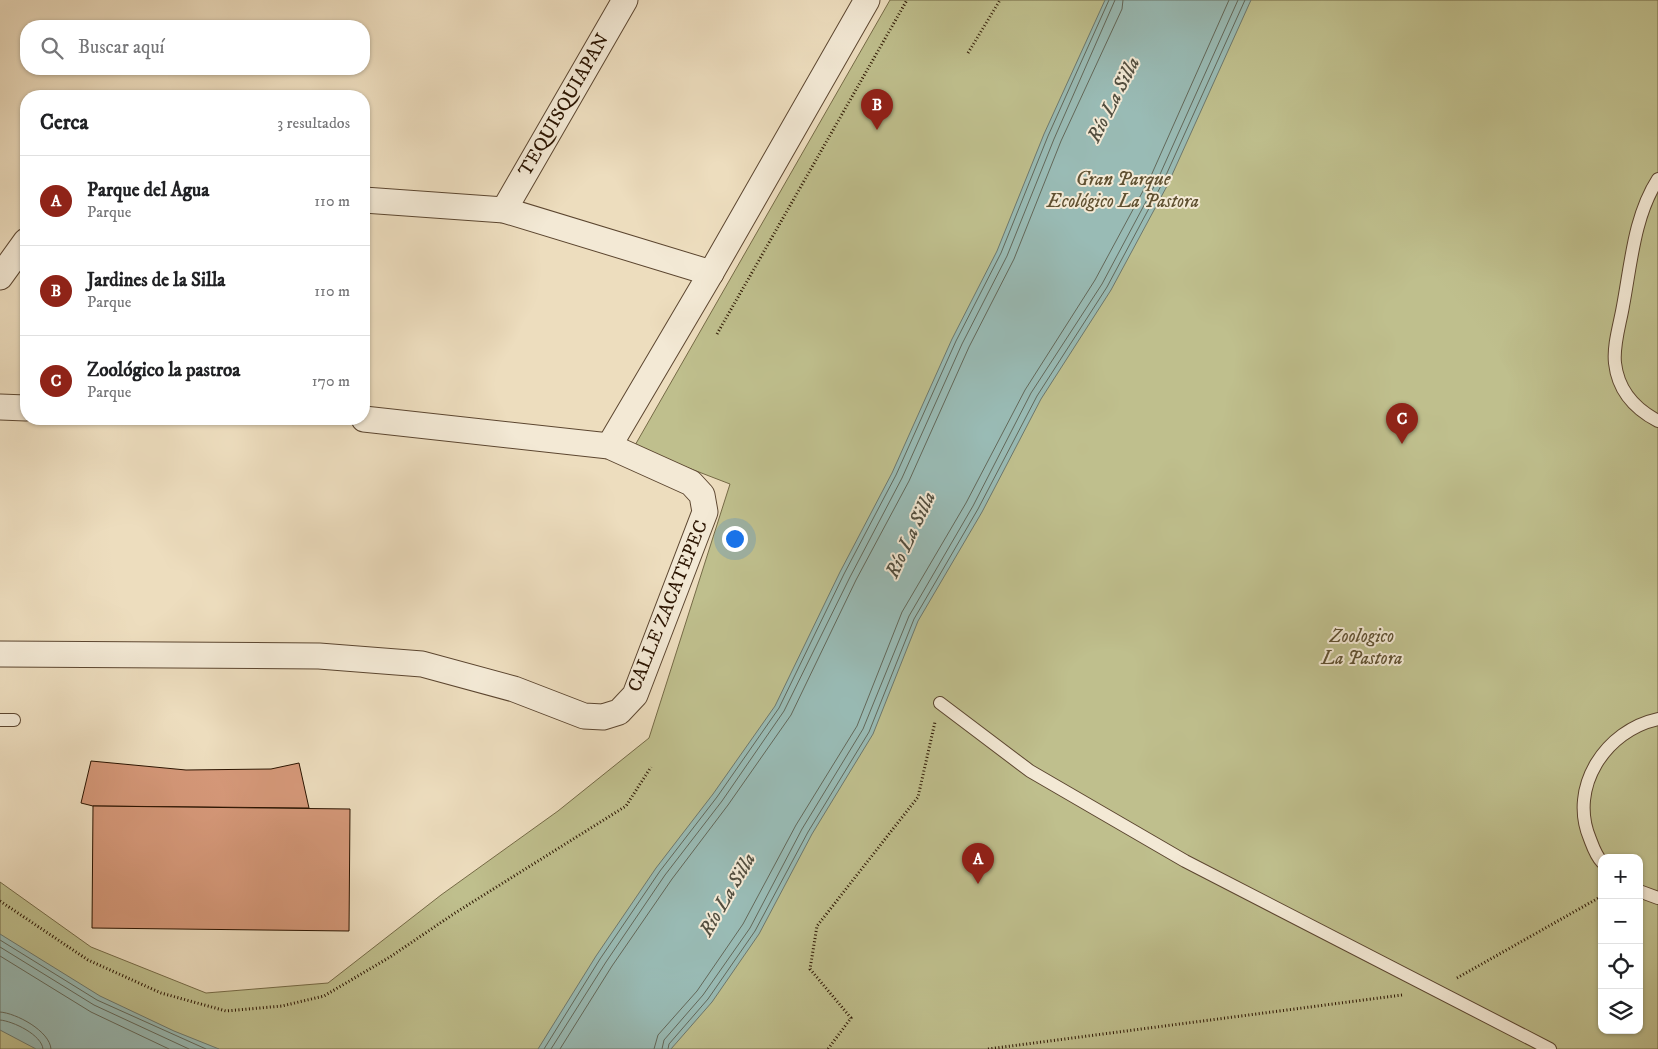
<!DOCTYPE html>
<html lang="es">
<meta charset="utf-8">
<style>
:root{--surface:#fff;--page:#f2f2f2;--text:#202124;--muted:#757577;--line:#e0e0e0;--accent:#8f2418}
body{margin:0;font-family:"IM FELL DW Pica",serif;background:var(--page);color:var(--text)}
.controls{position:absolute;right:15px;bottom:15px;display:grid;overflow:hidden;border-radius:10px;box-shadow:0 1px 4px #0004}
.controls button{width:45px;height:45px;display:grid;place-items:center;padding:0;border:0;border-bottom:1px solid var(--line);background:var(--surface);color:var(--text);font:25px sans-serif}
.you{position:absolute;left:734px;top:538px;width:18px;height:18px;margin:-12px;border:4px solid #fff;border-radius:50%;background:#1a73e8;box-shadow:0 0 0 8px #1a73e833}
.badge{display:grid;place-items:center;width:32px;height:32px;border-radius:50%;background:var(--accent);color:#fff;font-size:16px;font-weight:700}
.pin{position:absolute;translate:-50% -41px;filter:drop-shadow(0 1px 2px #0008)}
.pin::after{content:'';position:absolute;top:26px;width:18px;height:15px;background:inherit;clip-path:polygon(0 0,100% 0,50% 100%)}
.list{margin:0;padding:0;list-style:none}
h2{display:flex;justify-content:space-between;align-items:center;height:65px;margin:0;padding:0 20px;font-size:21px}
h2 small{font-size:16px;font-weight:400;color:var(--muted)}
.list li{display:grid;grid-template-columns:32px 1fr auto;gap:15px;align-items:center;box-sizing:border-box;height:90px;padding:0 20px;border-top:1px solid var(--line)}
.list b{display:block;font-size:19px;white-space:nowrap}
.list p{margin:0;font-size:16px;white-space:nowrap;color:var(--muted)}
.list em{font-size:16px;font-style:normal;color:var(--muted)}
.icon{flex:none;width:28px;height:28px;fill:none;stroke:currentColor;stroke-width:2;stroke-linecap:round;stroke-linejoin:round}
.map{position:relative;flex:none;width:1658px;height:1049px;overflow:hidden}
.search{position:absolute;background:var(--surface);box-shadow:0 1px 4px #0004;left:20px;top:20px;width:350px;height:55px;display:flex;align-items:center;gap:12px;box-sizing:border-box;padding:0 18px;border-radius:20px;color:var(--muted);font-size:19px}
.panel{position:absolute;background:var(--surface);box-shadow:0 1px 4px #0004;left:20px;top:90px;width:350px;height:335px;border-radius:20px}
.map>svg:first-child{display:block}
.green{fill:#bfbf8d;stroke:#756a46;fill-rule:evenodd}
.water{fill:#99bbb5;stroke:#6d786d}
.lines{fill:none;stroke-linecap:round;stroke-linejoin:round}
.shore{stroke:#62685a;stroke-width:1}
.building{fill:#d59879;stroke:#2b1400}
.lane-casing{stroke:#5c4630;stroke-width:14}
.street-casing{stroke:#5c4630;stroke-width:27}
.path{stroke:#2b1400;stroke-width:3;stroke-dasharray:1 2.5;stroke-linecap:butt}
.lane{stroke:#f3e9d5;stroke-width:12}
.street{stroke:#f3e9d5;stroke-width:25}
.labels{text-anchor:middle;dominant-baseline:central;stroke-width:4;stroke-linejoin:round;paint-order:stroke}
.street-label{font-size:19px;fill:#2b1400;stroke:#f3e9d5}
.park-label{font-size:19px;font-style:italic;fill:#5f5031;stroke:#f3e9d5}
.water-label{font-size:20px;font-style:italic;fill:#524e3f;stroke:#f3e9d5}
</style>
<div class="map">
<svg width="1658" height="1049" viewBox="0 0 1658 1049">
<rect width="100%" height="100%" fill="#edddbe"/>
<filter id="stains"><feTurbulence type="fractalNoise" baseFrequency=".004" numOctaves="4"/><feColorMatrix values="0 0 0 0 .2 0 0 0 0 .09 0 0 0 0 .02 0 0 0 .5 -.17"/></filter>
<radialGradient id="worn" r=".72"><stop offset=".6" stop-color="#630" stop-opacity="0"/><stop offset="1" stop-color="#630" stop-opacity=".3"/></radialGradient>
<path class="green" d="M 890,0 L 1658,0 L 1658,1049 L 0,1049 L 0,882 L 91,947 L 206,993 L 328,983 L 441,895 L 558,811 L 649,738 L 730,484 L 634,447 ZM 1602,858 L 1639,858 L 1639,1030 L 1602,1030 Z"/>
<g class="water">
<polygon points="1105,0 1251,0 1167,186 1111,290 1041,399 982,512 918,621 873,734 812,834 759,934 712,1002 671,1049 538,1049 596,956 656,868 713,794 775,706 840,572 892,473 952,339 997,251 1044,134"/>
<polygon points="0,934 100,996 174,1031 219,1049 36,1049 0,1030"/>
</g>
<g class="lines">
<g class="shore">
<polyline points="0,940 97,1000 206,1049"/>
<polyline points="0,947 94,1005 189,1049"/>
<polyline points="0,956 91,1012 169,1049"/>
<path d="M 0,1012 C 16,1013 50,1031 51,1049"/>
<path d="M 0,1020 C 13,1021 42,1035 43,1049"/>
<polyline points="544,1049 600,959 660,871 717,797 779,708 844,574 896,475 956,341 1001,253 1048,136 1109,0"/>
<polyline points="551,1049 606,962 665,875 722,801 784,711 850,577 902,478 962,344 1007,256 1054,139 1115,0"/>
<polyline points="560,1049 612,966 672,879 728,805 791,715 856,580 909,481 969,347 1014,259 1061,141 1122,9 1123,0"/>
<polyline points="654,1049 658,1035 697,991 743,924 796,825 857,726 902,612 966,503 1025,390 1095,280 1150,178 1229,0"/>
<polyline points="662,1049 664,1040 703,995 750,928 802,829 863,729 909,616 973,506 1031,393 1102,284 1157,181 1238,0"/>
<polyline points="668,1049 669,1044 708,999 755,931 808,832 869,732 914,619 978,509 1037,396 1107,287 1162,184 1245,0"/>
</g>
</g>
<g class="building">
<polygon points="91,761 186,770 271,769 299,763 309,808 93,806 81,803"/>
<polygon points="93,806 350,809 349,931 92,928"/>
</g>
<g class="lines">
<defs>
<g id="lane">
<path d="M 1658,179 C 1634,216 1631,264 1623,306 C 1620,324 1613,345 1615,363 C 1618,390 1635,409 1658,421"/>
<polyline points="940,703 1030,771 1185,861 1550,1049"/>
<polyline points="0,720 14,720"/>
<path d="M 1602,862 C 1596,856 1593,847 1590,839 C 1568,787 1606,730 1658,719"/>
<polyline points="1639,891 1658,898"/>
</g>
<g id="street">
<polyline points="364,200 504,210 711,273"/>
<polyline points="504,210 625,0"/>
<polyline points="0,277 26,241"/>
<polyline points="0,407 26,408"/>
<polyline points="609,446 711,273 867,0"/>
<polyline points="0,654 319,656 422,664 514,689 584,716 603,717 619,712 635,695 705,512 702,495 691,483 609,446 364,419"/>
</g>
</defs>
<use href="#lane" class="lane-casing"/>
<use href="#street" class="street-casing"/>
<g class="path">
<polyline points="968,53 1000,0"/>
<polyline points="717,334 907,0"/>
<polyline points="0,901 88,960 161,993 226,1011 282,1006 324,996 390,957 455,913 626,806 651,767"/>
<polyline points="1457,978 1602,896"/>
<polyline points="828,1049 851,1018 810,969 817,926 918,797 935,722"/>
<polyline points="988,1049 1402,995"/>
</g>
<use href="#lane" class="lane"/>
<use href="#street" class="street"/>
</g>
<g class="labels">
<g class="street-label">
<text transform="translate(564 105) rotate(-60)">TEQUISQUIAPAN</text>
<text transform="translate(668 606) rotate(-68)">CALLE ZACATEPEC</text>
</g>
<g class="park-label">
<text x="1123" y="179">Gran Parque<tspan x="1123" dy="22">Ecológico La Pastora</tspan></text>
<text x="1362" y="636">Zoologico<tspan x="1362" dy="22">La Pastora</tspan></text>
</g>
<g class="water-label">
<text transform="translate(1114 100) rotate(-63)">Río La Silla</text>
<text transform="translate(911 535) rotate(-65)">Río La Silla</text>
<text transform="translate(728 895) rotate(-60)">Río La Silla</text>
</g>
</g>
<rect width="100%" height="100%" filter="url(#stains)"/>
<rect width="100%" height="100%" fill="url(#worn)"/>
</svg>
<div class="controls">
<button>+</button>
<button>−</button>
<button><svg class="icon" aria-label="locate" viewBox="0 0 24 24"><circle cx="12" cy="12" r="6"/><path d="M12 2v4M12 18v4M2 12h4M18 12h4"/></svg></button>
<button><svg class="icon" aria-label="layers" viewBox="0 0 24 24"><path d="M12 4l9 5-9 5-9-5zM3 14l9 5 9-5"/></svg></button>
</div>
<div class="you"></div>
<div class="pin badge" style="left:978px;top:884px">A</div>
<div class="pin badge" style="left:877px;top:130px">B</div>
<div class="pin badge" style="left:1402px;top:444px">C</div>
<div class="search"><svg class="icon" aria-label="search" viewBox="0 0 24 24"><circle cx="10" cy="10" r="6"/><path d="M15 15l6 6"/></svg>Buscar aquí</div>
<section class="panel">
<h2>Cerca<small>3 resultados</small></h2>
<ul class="list">
<li><span class="badge">A</span><div><b>Parque del Agua</b><p>Parque</p></div><em>110 m</em></li>
<li><span class="badge">B</span><div><b>Jardines de la Silla</b><p>Parque</p></div><em>110 m</em></li>
<li><span class="badge">C</span><div><b>Zoológico la pastroa</b><p>Parque</p></div><em>170 m</em></li>
</ul>
</section>
</div>
